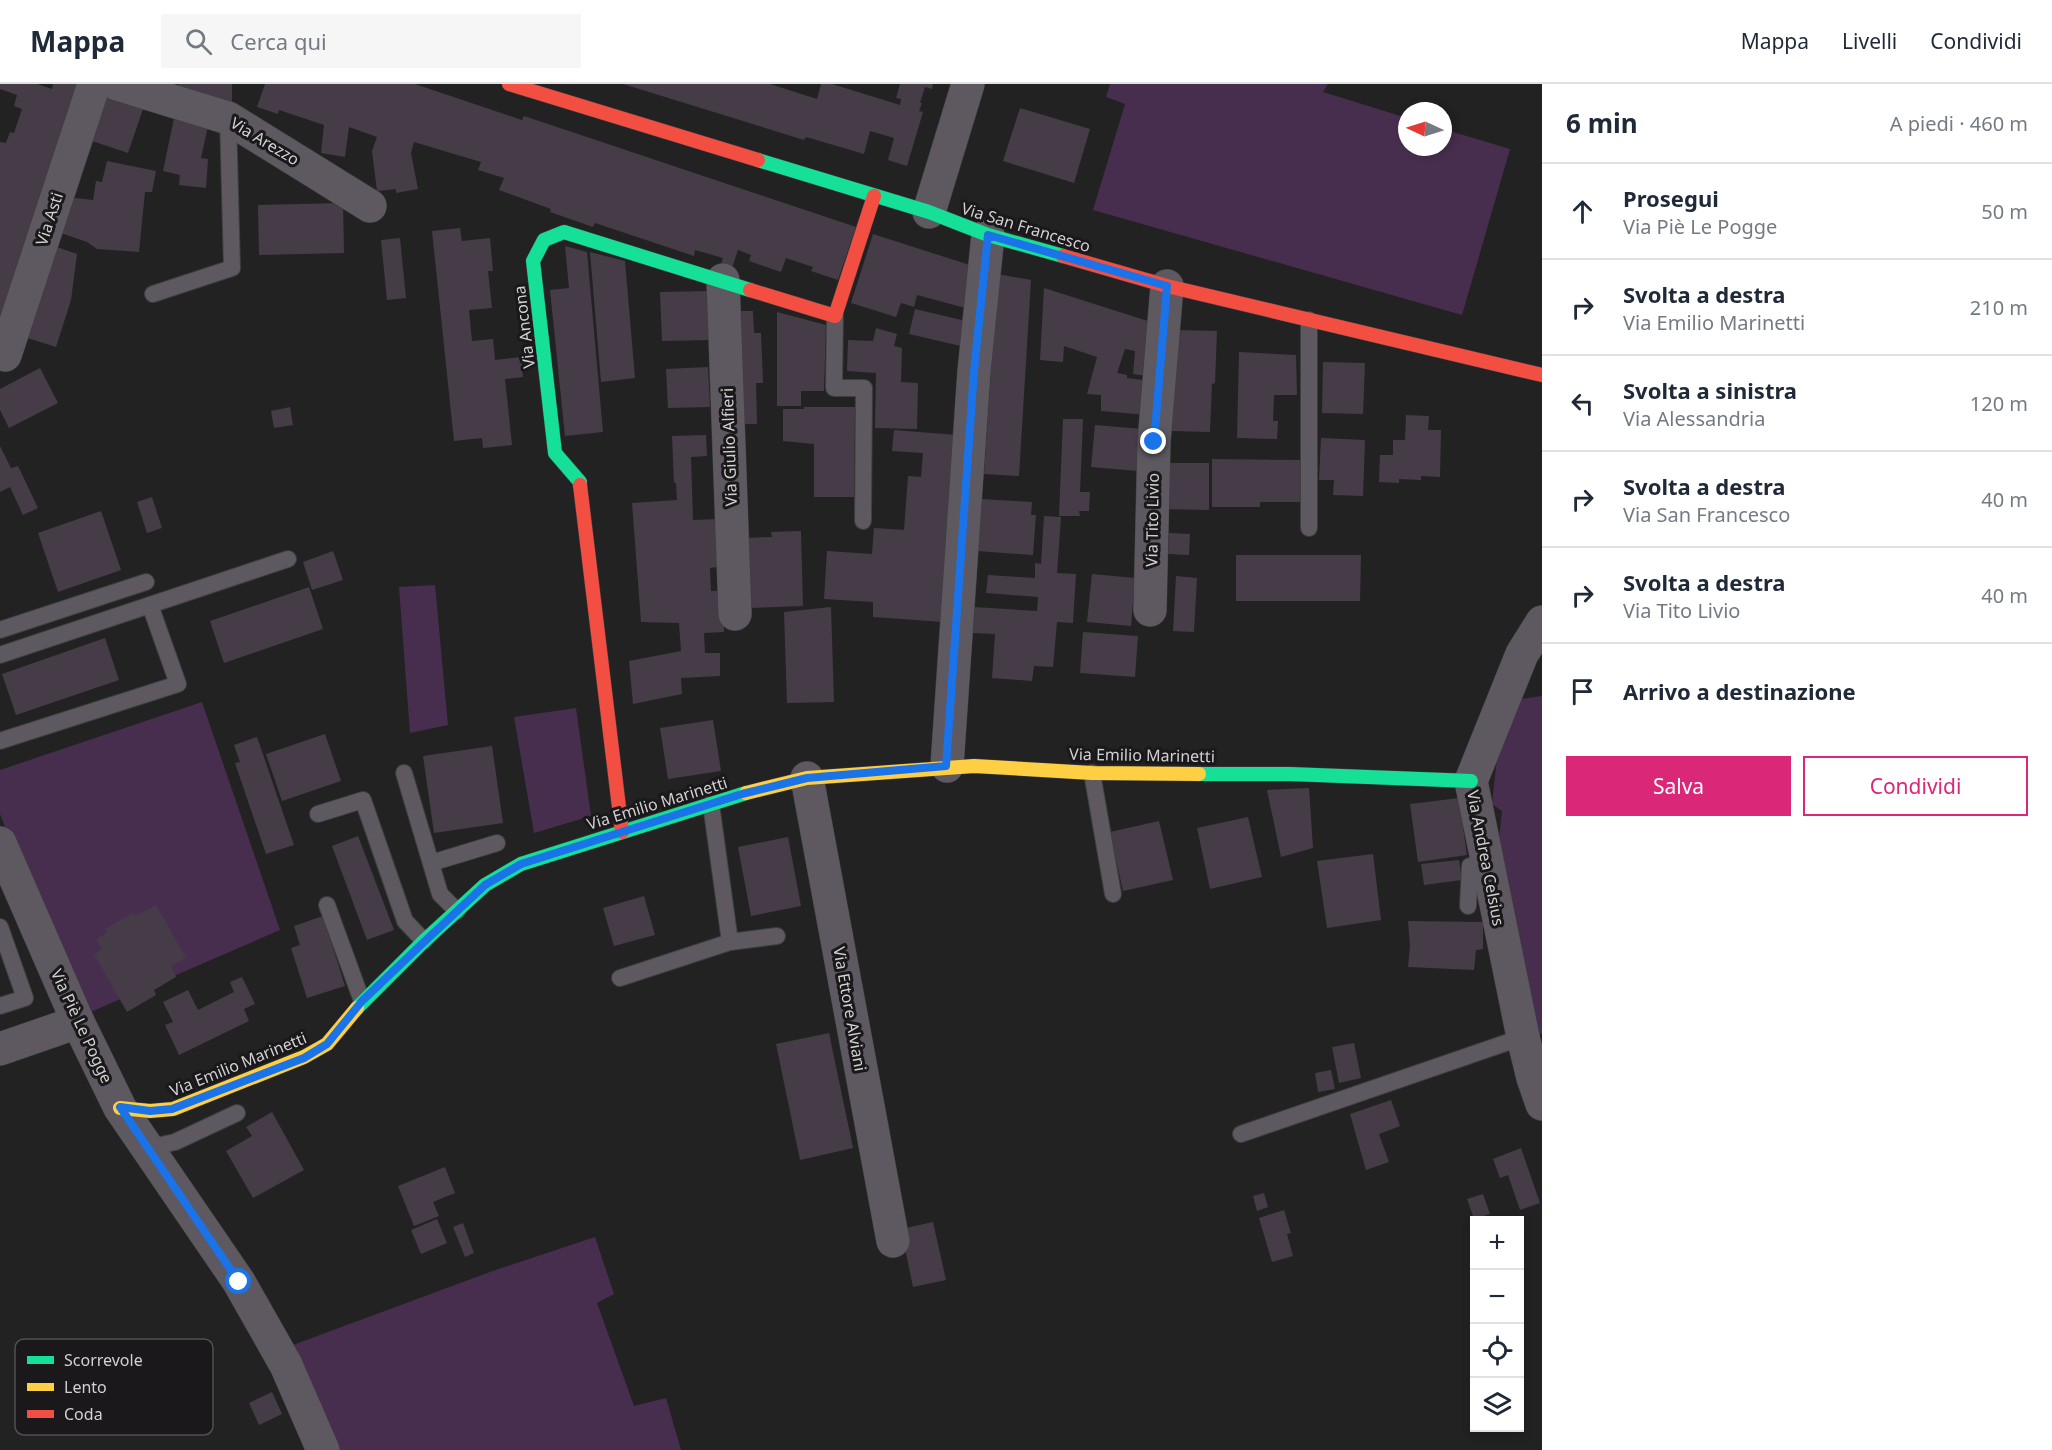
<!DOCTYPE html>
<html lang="it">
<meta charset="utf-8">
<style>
:root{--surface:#fff;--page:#f6f6f7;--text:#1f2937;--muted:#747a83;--line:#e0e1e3;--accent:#db2777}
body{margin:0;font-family:"Noto Sans",sans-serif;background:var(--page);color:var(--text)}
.controls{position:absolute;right:18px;bottom:18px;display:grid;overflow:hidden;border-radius:0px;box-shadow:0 3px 9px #0003}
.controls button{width:54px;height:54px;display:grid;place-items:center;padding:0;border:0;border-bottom:2px solid var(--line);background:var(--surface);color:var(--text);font:30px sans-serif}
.compass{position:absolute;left:1398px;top:18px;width:54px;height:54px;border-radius:50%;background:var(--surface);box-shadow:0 3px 9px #0003;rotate:274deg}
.stop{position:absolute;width:18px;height:18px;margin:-14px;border:4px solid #1a73e8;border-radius:50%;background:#fff}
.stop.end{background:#1a73e8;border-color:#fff;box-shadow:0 2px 6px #0008}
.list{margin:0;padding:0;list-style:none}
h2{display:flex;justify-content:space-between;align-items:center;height:78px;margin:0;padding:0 24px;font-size:26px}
h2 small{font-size:20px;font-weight:400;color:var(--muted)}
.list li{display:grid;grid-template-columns:39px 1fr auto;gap:18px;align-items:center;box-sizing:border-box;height:96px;padding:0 24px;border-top:2px solid var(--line)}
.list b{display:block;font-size:22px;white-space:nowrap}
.list p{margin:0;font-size:20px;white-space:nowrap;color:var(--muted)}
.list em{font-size:20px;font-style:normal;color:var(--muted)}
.actions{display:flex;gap:12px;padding:18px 24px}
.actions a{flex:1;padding:14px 0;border:2px solid var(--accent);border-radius:0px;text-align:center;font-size:21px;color:var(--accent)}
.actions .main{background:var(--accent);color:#fff}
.icon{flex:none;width:33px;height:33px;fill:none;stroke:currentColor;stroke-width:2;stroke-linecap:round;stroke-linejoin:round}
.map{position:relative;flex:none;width:1542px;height:1366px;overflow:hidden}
header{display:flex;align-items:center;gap:36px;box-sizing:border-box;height:84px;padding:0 30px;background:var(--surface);border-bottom:2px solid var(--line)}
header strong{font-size:28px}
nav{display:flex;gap:33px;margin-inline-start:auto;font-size:21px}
.search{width:420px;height:54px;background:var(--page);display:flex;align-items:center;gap:15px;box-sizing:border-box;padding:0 21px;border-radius:0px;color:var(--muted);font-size:22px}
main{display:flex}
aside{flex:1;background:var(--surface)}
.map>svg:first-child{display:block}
.green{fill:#472e4e}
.building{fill:#453c47}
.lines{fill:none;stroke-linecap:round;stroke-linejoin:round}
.lane-casing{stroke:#3f3e3f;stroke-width:18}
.street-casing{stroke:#3f3e3f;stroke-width:34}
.fast-casing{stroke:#3f3e3f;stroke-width:15}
.slow-casing{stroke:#3f3e3f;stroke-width:15}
.jam-casing{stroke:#3f3e3f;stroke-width:15}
.lane{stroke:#5e5860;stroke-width:16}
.street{stroke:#5e5860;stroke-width:33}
.fast{stroke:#16e098;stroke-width:14}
.slow{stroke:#ffcf43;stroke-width:14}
.jam{stroke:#f24e42;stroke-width:14}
.route{stroke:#1a73e8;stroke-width:8}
.labels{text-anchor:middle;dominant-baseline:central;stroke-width:6;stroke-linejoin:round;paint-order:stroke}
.street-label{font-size:16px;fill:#d2d1d2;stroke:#1a181a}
.key{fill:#1a181a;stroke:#515051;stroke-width:1.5}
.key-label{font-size:16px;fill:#d2d1d2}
</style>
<header>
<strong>Mappa</strong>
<div class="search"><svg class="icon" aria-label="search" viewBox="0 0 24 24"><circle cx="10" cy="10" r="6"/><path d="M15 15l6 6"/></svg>Cerca qui</div>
<nav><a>Mappa</a><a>Livelli</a><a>Condividi</a></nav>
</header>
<main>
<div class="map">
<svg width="1542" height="1366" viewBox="0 0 1542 1366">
<rect width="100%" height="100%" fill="#232223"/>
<g class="green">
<polygon points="1110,0 1328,0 1323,8 1407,34 1407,63 1443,63 1443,45 1510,65 1462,231 1093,126 1125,20 1106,13"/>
<polygon points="435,501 448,641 410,649 399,503"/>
<polygon points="1542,612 1542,949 1531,960 1499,755 1502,727 1492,720 1500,645 1514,616"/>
<polygon points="202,618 280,846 86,930 38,826 0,730 0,686"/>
<polygon points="576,624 591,732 534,749 514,633"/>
<polygon points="595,1153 614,1210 597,1219 634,1322 666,1314 681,1366 335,1366 293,1261 490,1188"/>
</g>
<g class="building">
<polygon points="0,0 37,0 52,5 53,0 84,0 0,246 0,58 6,59 10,48 14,49 22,25 14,22 17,11 0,5"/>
<polygon points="179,0 232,0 232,22 177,7"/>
<polygon points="265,0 415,0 522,36 524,32 856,143 838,196 811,187 813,183 786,174 781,188 749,177 751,171 738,166 732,184 721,181 723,174 695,166 694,172 595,139 593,143 550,128 551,125 499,106 504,94 478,86 481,78 414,58 411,69 418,105 396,109 396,105 377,107 372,67 377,53 349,43 345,73 321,69 324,41 279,26 278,30 257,23"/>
<polygon points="623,0 770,0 817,15 821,0 832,0 900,21 901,15 896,14 900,0 933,0 932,5 925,3 920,19 922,19 919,27 923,28 907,82 888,76 894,54 870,47 864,70 806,53 804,56"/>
<polygon points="99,6 144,22 128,69 83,54"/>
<polygon points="1020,24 1090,45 1074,99 1003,77"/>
<polygon points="174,34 208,42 201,74 208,75 206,104 179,101 180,91 163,87"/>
<polygon points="107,77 156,87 152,108 145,108 139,168 97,165 87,158 58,148 66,113 93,116 96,97 102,98"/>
<polygon points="343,119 344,169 259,171 258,121"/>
<polygon points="460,144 462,157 490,154 493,187 488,187 492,224 469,226 472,257 493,255 495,276 521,273 523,293 505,295 512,361 483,364 482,354 454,357 432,147"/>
<polygon points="873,150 976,183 969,225 917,211 914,223 901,219 896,233 851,219"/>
<polygon points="400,154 406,214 387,216 381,156"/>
<polygon points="51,161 77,170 71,216 56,263 21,252"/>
<polygon points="565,162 587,168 603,348 565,352 550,206 569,204"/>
<polygon points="590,168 625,177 635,294 601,298"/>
<polygon points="997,190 1031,196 1019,392 984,390"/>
<polygon points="1044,204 1151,238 1147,292 1133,290 1135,267 1125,265 1117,289 1127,291 1127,294 1151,297 1148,331 1101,327 1101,311 1087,310 1097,273 1064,262 1063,278 1040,276"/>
<polygon points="710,207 712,256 662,257 660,208"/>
<polygon points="915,225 970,238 965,263 909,250"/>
<polygon points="734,227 753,227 754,249 761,249 763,299 756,299 757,340 738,340"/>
<polygon points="777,228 826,241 824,307 801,307 801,322 777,322"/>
<polygon points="876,244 897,250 894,262 902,264 901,298 918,299 917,345 875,344 876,289 847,287 848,256 873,257"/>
<polygon points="1176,246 1217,247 1215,299 1212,300 1210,348 1172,347"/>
<polygon points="1239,268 1296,271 1297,311 1274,311 1273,337 1278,337 1277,355 1237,354"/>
<polygon points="1323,278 1365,279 1363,330 1322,329"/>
<polygon points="708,283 710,323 668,324 666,285"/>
<polygon points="40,284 58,319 9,344 0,326 0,305"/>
<polygon points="290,323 293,341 274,344 271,327"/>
<polygon points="804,323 855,323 854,413 814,413 814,360 783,357 783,325 804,325"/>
<polygon points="1406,331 1429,332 1428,346 1441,346 1440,393 1421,392 1421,396 1399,395 1399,399 1379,398 1380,371 1393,371 1393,356 1405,356"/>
<polygon points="1063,335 1083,335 1080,408 1090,408 1089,427 1079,427 1080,432 1059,432"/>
<polygon points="1095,341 1142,345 1138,387 1091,383"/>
<polygon points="894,346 956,351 943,538 873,533 873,518 824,515 827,467 872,470 874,444 904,446 908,392 921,393 923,369 892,367"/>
<polygon points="706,351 707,372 691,373 693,436 720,435 720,465 716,465 717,483 710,484 711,507 723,507 724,548 704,549 705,569 720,569 720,592 681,594 682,610 633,620 629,577 681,567 679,539 641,538 632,419 677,416 676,399 674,399 672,352"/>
<polygon points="1321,354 1365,356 1363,412 1333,411 1334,396 1319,396"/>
<polygon points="0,362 11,384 18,382 38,424 23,431 10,403 0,408"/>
<polygon points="1212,375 1302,376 1302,418 1260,418 1260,423 1212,423"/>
<polygon points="1160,379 1209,379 1209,426 1160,425"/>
<polygon points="152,413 162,444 147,449 137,418"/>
<polygon points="982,415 1032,418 1031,431 1036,431 1033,471 977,467"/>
<polygon points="101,427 121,486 58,508 38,449"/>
<polygon points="1044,432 1061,433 1057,489 1076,490 1073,539 1057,538 1053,583 1034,582 1032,597 992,594 995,550 972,549 974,523 1037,527 1038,513 986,509 988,491 1035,494 1035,479 1041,480"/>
<polygon points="801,447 803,522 750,524 742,454 772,453 771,448"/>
<polygon points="1169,449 1190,450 1189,471 1168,470"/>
<polygon points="333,467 343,496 312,506 303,478"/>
<polygon points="1236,471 1361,471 1360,517 1236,517"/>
<polygon points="1092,490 1135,494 1131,542 1087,538"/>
<polygon points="1176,492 1197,494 1194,548 1173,547"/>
<polygon points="309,503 323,545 224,579 210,537"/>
<polygon points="831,523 834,618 787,619 784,528"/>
<polygon points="1083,548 1138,552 1135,593 1080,589"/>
<polygon points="105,554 119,596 16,631 2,590"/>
<polygon points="713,636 721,687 668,695 660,644"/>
<polygon points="325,650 341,697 282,717 266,670"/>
<polygon points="257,653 294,761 266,770 235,679 240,678 234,661"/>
<polygon points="492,662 503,739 434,749 423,672"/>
<polygon points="1309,704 1313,764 1281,773 1267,706"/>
<polygon points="1459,714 1467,771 1418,778 1410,720"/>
<polygon points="1248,733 1262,793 1210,805 1197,744"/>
<polygon points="1159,737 1173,796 1123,807 1110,748"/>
<polygon points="358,752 394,846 367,856 332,762"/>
<polygon points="788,753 801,822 751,832 738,763"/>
<polygon points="1373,770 1381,836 1327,844 1317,777"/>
<polygon points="1459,776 1462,796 1424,801 1421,780"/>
<polygon points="644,812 655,851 614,862 603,824"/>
<polygon points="156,821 186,874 171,882 176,893 154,906 156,911 127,928 94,870 102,866 96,855 107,849 105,845 133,829 135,832"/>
<polygon points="323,832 345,902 307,914 291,864 300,861 294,842"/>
<polygon points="1408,837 1483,838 1483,865 1476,866 1474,886 1408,883 1410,862"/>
<polygon points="242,893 255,920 244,925 249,937 179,971 165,941 173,938 163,918 188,906 198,926 234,908 230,898"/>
<polygon points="829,949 853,1064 800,1076 776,960"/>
<polygon points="1354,959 1361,994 1339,999 1332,963"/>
<polygon points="1331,986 1335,1005 1318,1008 1315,989"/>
<polygon points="1391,1016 1400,1042 1379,1050 1389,1078 1366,1086 1350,1030"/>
<polygon points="272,1028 304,1086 253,1114 226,1067 252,1052 246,1043"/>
<polygon points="1521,1064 1540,1119 1520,1126 1508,1091 1500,1094 1493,1075"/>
<polygon points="445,1083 455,1109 433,1118 439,1132 414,1142 398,1102"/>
<polygon points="1264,1109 1268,1123 1257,1127 1253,1112"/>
<polygon points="1483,1110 1490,1130 1474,1135 1467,1115"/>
<polygon points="1284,1126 1291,1149 1287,1150 1293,1172 1272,1178 1259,1134"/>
<polygon points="437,1135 447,1159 421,1170 411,1146"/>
<polygon points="933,1138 946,1196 913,1203 901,1145"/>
<polygon points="463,1139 474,1169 465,1173 453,1143"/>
<polygon points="272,1308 282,1330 259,1341 249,1319"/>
</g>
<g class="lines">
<defs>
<g id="lane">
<polyline points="153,210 232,184 228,34"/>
<polyline points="835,232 834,304 864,304 863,437"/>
<polyline points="1309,444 1309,236"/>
<polyline points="0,546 146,498"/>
<polyline points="0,571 288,475"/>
<polyline points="0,657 178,600 150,521"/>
<polyline points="404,689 440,810 457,827"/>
<polyline points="1092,689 1113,810"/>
<polyline points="711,720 730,858"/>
<polyline points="318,730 363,716 405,837 424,857"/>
<polyline points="431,779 497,759"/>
<polyline points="327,821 362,917"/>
<polyline points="1468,822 1470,782 1487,779"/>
<polyline points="0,843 25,914 0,922"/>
<polyline points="620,894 730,858 777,852"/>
<polyline points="1241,1050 1523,953"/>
<polyline points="147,1064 175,1058 237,1029"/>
</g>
<g id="street">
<polyline points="117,0 228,34 370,122"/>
<polyline points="929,128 968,0"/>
<polyline points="723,196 735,530"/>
<polyline points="5,271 94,0"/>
<polyline points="1150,526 1154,358 1167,202"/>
<polyline points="1542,538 1522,570 1471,697 1523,953 1533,994 1542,1020"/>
<polyline points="947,682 974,287 988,151"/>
<polyline points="807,694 893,1157"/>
<polyline points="0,759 78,938 120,1024 239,1198 286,1281 323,1366"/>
<polyline points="0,965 78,938"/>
</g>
<g id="fast">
<polyline points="758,76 929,128 988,151 1063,172"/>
<polyline points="580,401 580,398 555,369 533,177 544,156 564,148 750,206"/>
<polyline points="1199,690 1290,690 1471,697"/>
<polyline points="357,924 424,857 485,801 521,780 746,709"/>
</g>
<g id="slow">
<polyline points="746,709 807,694 974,682 1092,689 1199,690"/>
<polyline points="120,1024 150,1027 173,1025 304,973 327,960 357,924"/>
</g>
<g id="jam">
<polyline points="509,0 758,76"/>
<polyline points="1063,172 1167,202 1542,291"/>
<polyline points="750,206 835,232 874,112"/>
<polyline points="580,401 622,748"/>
</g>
</defs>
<use href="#lane" class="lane-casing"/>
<use href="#street" class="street-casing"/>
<use href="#fast" class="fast-casing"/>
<use href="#slow" class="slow-casing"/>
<use href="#jam" class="jam-casing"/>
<use href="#lane" class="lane"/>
<use href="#street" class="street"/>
<use href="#fast" class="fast"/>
<use href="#slow" class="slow"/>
<use href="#jam" class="jam"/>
</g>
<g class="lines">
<polyline class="route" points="239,1198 120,1023 150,1027 172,1025 304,974 327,960 362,917 424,858 485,801 521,780 742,710 807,694 946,682 974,287 988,151 1167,202 1154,358"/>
</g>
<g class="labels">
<g class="street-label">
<text transform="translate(265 57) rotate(31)">Via Arezzo</text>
<text transform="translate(49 135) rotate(-72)">Via Asti</text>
<text transform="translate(1026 143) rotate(17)">Via San Francesco</text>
<text transform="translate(524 243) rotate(-97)">Via Ancona</text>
<text transform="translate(729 363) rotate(-92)">Via Giulio Alfieri</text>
<text transform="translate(1152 436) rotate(-89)">Via Tito Livio</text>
<text transform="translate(1142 671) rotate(1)">Via Emilio Marinetti</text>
<text transform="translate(657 719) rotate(-17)">Via Emilio Marinetti</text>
<text transform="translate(1486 774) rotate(79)">Via Andrea Celsius</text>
<text transform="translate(850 925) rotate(80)">Via Ettore Alviani</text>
<text transform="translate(82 942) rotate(65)">Via Piè Le Pogge</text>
<text transform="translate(238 980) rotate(-22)">Via Emilio Marinetti</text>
</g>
</g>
<rect x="15" y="1255" width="198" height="96" rx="9" class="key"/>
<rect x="27" y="1272" width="27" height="8" fill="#16e098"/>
<rect x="27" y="1299" width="27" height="8" fill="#ffcf43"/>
<rect x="27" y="1326" width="27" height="8" fill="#f24e42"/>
<g class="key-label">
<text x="64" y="1282">Scorrevole</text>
<text x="64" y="1309">Lento</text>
<text x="64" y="1336">Coda</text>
</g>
</svg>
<div class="controls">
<button>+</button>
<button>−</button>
<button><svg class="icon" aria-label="locate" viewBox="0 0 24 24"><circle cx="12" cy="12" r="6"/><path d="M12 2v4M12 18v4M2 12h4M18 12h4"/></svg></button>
<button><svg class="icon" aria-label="layers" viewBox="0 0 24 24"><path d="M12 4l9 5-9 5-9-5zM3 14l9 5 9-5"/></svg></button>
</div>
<svg class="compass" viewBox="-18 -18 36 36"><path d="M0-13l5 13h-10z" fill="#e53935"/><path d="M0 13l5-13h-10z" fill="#747a83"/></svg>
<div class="stop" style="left:239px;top:1198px"></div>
<div class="stop end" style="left:1154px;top:358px"></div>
</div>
<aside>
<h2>6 min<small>A piedi · 460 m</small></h2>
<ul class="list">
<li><svg class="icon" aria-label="ahead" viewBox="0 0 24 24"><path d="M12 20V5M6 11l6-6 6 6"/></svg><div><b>Prosegui</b><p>Via Piè Le Pogge</p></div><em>50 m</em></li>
<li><svg class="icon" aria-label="right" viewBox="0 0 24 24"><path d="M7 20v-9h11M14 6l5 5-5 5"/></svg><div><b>Svolta a destra</b><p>Via Emilio Marinetti</p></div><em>210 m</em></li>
<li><svg class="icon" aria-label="left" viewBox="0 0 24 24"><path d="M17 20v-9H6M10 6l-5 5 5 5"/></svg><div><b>Svolta a sinistra</b><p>Via Alessandria</p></div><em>120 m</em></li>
<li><svg class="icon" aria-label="right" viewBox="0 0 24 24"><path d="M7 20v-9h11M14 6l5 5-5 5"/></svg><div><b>Svolta a destra</b><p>Via San Francesco</p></div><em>40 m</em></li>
<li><svg class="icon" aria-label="right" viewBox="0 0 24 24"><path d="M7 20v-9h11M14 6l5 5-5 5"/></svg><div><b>Svolta a destra</b><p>Via Tito Livio</p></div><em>40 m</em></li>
<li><svg class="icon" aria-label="arrive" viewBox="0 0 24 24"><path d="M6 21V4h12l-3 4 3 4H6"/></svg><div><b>Arrivo a destinazione</b></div></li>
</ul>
<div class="actions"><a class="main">Salva</a><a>Condividi</a></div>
</aside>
</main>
